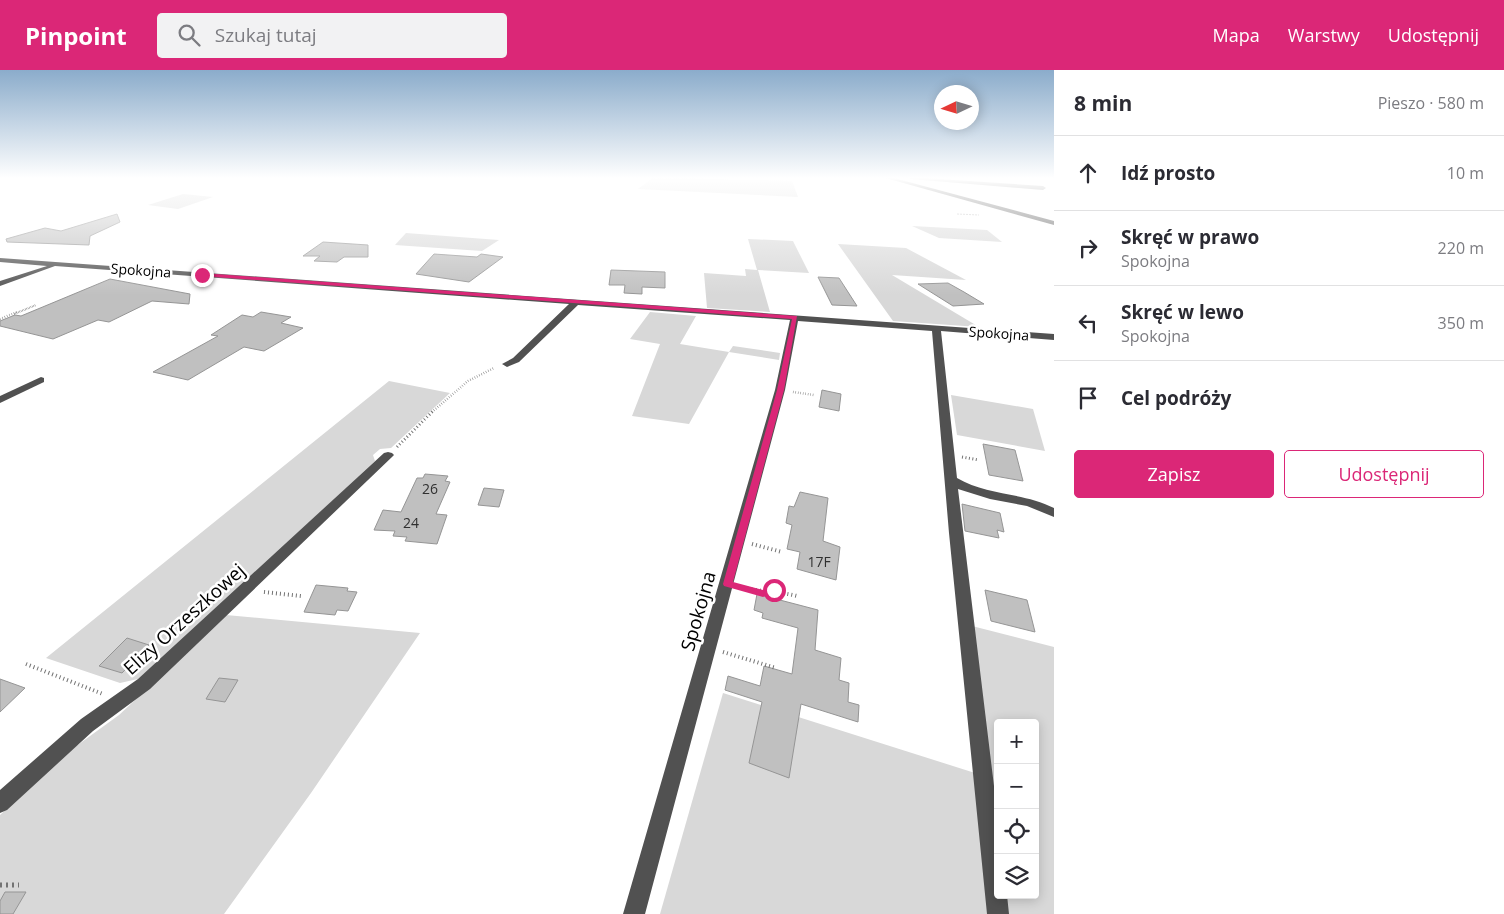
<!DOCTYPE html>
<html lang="pl">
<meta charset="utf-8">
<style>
:root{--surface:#fff;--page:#f2f2f3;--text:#2b2b33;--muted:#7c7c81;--line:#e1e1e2;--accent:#db2777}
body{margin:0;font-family:"Open Sans",sans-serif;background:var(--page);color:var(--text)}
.controls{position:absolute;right:15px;bottom:15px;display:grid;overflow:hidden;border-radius:5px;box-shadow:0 2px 12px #0003}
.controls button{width:45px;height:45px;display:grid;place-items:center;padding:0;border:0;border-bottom:1px solid var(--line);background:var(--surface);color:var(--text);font:25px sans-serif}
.compass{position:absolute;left:934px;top:15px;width:45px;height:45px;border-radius:50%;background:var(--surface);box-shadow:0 2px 12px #0003;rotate:266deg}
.stop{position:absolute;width:15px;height:15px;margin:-11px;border:4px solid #db2777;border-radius:50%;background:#fff}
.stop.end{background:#db2777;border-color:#fff;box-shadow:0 1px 5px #0008}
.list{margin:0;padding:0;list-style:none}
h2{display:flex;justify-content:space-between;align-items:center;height:65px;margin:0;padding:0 20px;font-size:21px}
h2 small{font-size:16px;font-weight:400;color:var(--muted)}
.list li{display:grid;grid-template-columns:32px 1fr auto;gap:15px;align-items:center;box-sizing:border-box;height:75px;padding:0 20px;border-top:1px solid var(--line)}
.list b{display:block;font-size:19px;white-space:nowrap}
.list p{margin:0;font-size:16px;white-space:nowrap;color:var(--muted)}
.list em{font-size:16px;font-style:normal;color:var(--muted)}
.actions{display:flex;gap:10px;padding:15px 20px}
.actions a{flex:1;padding:11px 0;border:1px solid var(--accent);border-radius:5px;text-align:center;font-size:18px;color:var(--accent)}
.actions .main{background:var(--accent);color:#fff}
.icon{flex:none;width:28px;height:28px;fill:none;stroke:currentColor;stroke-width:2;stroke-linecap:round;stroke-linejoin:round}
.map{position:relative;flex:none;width:1054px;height:844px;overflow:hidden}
header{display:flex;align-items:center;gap:30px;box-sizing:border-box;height:70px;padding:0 25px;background:var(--accent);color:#fff}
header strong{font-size:24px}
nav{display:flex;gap:28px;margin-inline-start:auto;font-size:18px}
.search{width:350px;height:45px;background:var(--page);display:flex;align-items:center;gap:12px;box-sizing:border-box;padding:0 18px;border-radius:5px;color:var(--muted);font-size:19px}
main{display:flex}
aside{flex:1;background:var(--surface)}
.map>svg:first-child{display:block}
.green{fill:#d8d8d8}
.building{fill:#c0c0c0;stroke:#959595}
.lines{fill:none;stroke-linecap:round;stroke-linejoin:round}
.path-far5{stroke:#737373;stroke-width:1;stroke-dasharray:0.5 1;stroke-linecap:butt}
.path-far4{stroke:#737373;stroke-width:2;stroke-dasharray:0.5 1;stroke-linecap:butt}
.path-far3{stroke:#737373;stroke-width:2.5;stroke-dasharray:0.5 2;stroke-linecap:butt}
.path-far2{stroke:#737373;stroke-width:3;stroke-dasharray:1 2.5;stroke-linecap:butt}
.path-far1{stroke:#737373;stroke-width:4;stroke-dasharray:1 3;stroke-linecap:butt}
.path{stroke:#737373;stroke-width:5;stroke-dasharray:2 4;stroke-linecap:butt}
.minor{fill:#515151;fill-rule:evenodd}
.route{fill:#db2777}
.labels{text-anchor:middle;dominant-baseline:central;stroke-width:5;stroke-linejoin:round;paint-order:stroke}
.far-street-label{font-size:14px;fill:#000;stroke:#fff}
.number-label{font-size:14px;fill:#303030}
.near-street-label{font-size:19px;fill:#000;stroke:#fff}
</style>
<header>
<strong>Pinpoint</strong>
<div class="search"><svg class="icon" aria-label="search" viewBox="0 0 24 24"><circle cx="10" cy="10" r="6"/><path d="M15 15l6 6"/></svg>Szukaj tutaj</div>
<nav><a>Mapa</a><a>Warstwy</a><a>Udostępnij</a></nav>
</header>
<main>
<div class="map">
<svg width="1054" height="844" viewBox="0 0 1054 844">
<rect width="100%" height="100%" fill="#fff"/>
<g class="green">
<polygon points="654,107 792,111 798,127 638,119"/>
<polygon points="183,124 213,127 178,139 148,135"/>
<polygon points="912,156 987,160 1002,172 939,168"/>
<polygon points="406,163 499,170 482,181 395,175"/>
<polygon points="748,169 793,171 809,203 758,200 770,242 707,238 704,203 746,206 745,199 757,200"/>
<polygon points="838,174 906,178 966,210 892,205 979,257 893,251"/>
<polygon points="650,242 696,246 680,274 729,282 733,276 780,283 779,290 729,282 689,354 632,346 660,274 630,269"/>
<polygon points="389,311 450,323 391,378 380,379 373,385 375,391 142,608 120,613 46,588"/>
<polygon points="951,325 1033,339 1045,381 957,365"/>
<polygon points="226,545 420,563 311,723 224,844 0,844 0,745 68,682 119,645"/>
<polygon points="972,556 1054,577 1054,844 1007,844 1005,825 1035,825 1035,653 998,653 998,767"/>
<polygon points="723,623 975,703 989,844 660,844"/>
</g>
<g class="building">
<polygon points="117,144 120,152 90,166 89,175 7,172 6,169 45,158 61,161"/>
<polygon points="323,172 368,175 368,187 344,187 337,192 314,191 320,186 303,186"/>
<polygon points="434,184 477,187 481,184 503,187 469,212 416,204"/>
<polygon points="611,200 665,202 665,218 642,217 642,224 624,223 625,215 609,215"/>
<polygon points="818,207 839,208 857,236 832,235"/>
<polygon points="110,209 190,224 189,234 152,231 109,252 98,250 53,269 0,256 0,251 15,245 21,246"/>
<polygon points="948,213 964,222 984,234 953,236 918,214"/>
<polygon points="261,242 291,247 281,253 303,258 264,281 244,277 188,310 153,302 218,266 211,265 242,245 253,247"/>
<polygon points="822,320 841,324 839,341 819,337"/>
<polygon points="983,374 1015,380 1023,411 989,405"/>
<polygon points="425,404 448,406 445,411 450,412 436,444 447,445 437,474 405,471 407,467 393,466 395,461 374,460 383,440 401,442 417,408 423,408"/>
<polygon points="484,418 504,420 499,437 478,435"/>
<polygon points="800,422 828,428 823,471 840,477 836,510 797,499 800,482 787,479 792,455 786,453 789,436 794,437"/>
<polygon points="962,434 1000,443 1004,462 997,460 999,468 965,461"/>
<polygon points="316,515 348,518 347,521 357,522 348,541 337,540 335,545 304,542"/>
<polygon points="985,520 1027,530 1035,562 991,551"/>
<polygon points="757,524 818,540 815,580 841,588 839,610 849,613 848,632 859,635 858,652 801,634 789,708 749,693 762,632 725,620 728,606 760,616 764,596 792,604 798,558 762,548 763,543 754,540"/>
<polygon points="127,568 149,575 122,603 99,596"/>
<polygon points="219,608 238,610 225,632 206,629"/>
<polygon points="0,609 25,618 0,642"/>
<polygon points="5,822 26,822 13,844 0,844 0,831"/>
</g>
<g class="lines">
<polyline class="path-far5" points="957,144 979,145"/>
<polyline class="path-far4" points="14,244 36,235"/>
<g class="path-far3">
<polyline points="0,249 17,242"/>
<polyline points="793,322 814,325"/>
<polyline points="432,342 468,311 494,298"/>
</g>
<g class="path-far2">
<polyline points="397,377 433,341"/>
<polyline points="962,387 979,390"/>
</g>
<g class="path-far1">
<polyline points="752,474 782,482"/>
<path d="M 740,517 C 760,522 777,521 797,526"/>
<polyline points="264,522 301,526"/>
<polyline points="723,582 776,598"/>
<polyline points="26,594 103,624"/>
</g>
<polyline class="path" points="0,815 19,815"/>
<g class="minor">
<polygon points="882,107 890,107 1054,151 1054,155"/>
<polygon points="909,107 1043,116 1046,118 1043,120 911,109"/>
<path d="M 0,188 L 1054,264 L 1054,270 L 941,261 L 957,408 C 987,426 1023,422 1054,438 L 1054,447 L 1027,436 L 990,429 L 958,419 L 998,749 L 998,825 L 1007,825 L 1009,844 L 987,844 L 949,463 L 932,261 L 798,251 L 785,320 L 645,844 L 623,844 L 775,320 L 790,250 L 578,235 L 519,292 L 507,297 L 502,294 L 513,288 L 569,234 L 55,196 L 0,216 L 0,211 L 47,196 L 0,192 Z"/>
<polygon points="41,307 44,308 44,312 0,333 0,326"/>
<polygon points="388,382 392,383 394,385 392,387 150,619 93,661 7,740 0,743 0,720 81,649 138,609 384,383"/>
</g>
</g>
<linearGradient id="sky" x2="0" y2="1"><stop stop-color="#8baccb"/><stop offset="0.48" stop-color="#fff"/><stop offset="1" stop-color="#fff" stop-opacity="0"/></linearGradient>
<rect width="1054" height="225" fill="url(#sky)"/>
<polygon class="route" points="202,203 797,246 784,320 733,512 763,520 774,516 779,520 763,527 724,516 723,514 777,320 792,249 201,206"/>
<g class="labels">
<g class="far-street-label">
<text transform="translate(141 200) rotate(4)">Spokojna</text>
<text transform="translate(999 263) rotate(4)">Spokojna</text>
</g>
<g class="number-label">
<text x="430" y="418">26</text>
<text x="411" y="452">24</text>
<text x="819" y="491">17F</text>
</g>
<g class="near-street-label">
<text transform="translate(698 541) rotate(-74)">Spokojna</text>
<text transform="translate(184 549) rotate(-42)">Elizy Orzeszkowej</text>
</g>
</g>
</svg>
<div class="controls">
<button>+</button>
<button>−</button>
<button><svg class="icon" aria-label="locate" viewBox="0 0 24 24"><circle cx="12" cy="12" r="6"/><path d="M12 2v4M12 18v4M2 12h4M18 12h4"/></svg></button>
<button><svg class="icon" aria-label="layers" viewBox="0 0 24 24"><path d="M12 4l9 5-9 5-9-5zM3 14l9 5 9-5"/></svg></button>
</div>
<svg class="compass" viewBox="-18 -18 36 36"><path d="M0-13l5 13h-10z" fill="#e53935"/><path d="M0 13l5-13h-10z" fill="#7c7c81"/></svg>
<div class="stop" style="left:774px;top:520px"></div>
<div class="stop end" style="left:202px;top:205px"></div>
</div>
<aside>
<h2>8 min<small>Pieszo · 580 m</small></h2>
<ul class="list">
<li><svg class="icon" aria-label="ahead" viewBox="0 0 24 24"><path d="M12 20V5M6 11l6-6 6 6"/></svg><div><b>Idź prosto</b></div><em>10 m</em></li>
<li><svg class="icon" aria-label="right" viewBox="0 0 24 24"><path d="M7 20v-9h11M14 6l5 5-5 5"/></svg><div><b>Skręć w prawo</b><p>Spokojna</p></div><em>220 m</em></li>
<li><svg class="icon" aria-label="left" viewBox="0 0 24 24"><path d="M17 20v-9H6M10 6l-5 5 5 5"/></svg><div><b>Skręć w lewo</b><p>Spokojna</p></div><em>350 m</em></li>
<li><svg class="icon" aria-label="arrive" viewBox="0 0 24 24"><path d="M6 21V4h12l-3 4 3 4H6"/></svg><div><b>Cel podróży</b></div></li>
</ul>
<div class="actions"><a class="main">Zapisz</a><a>Udostępnij</a></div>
</aside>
</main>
